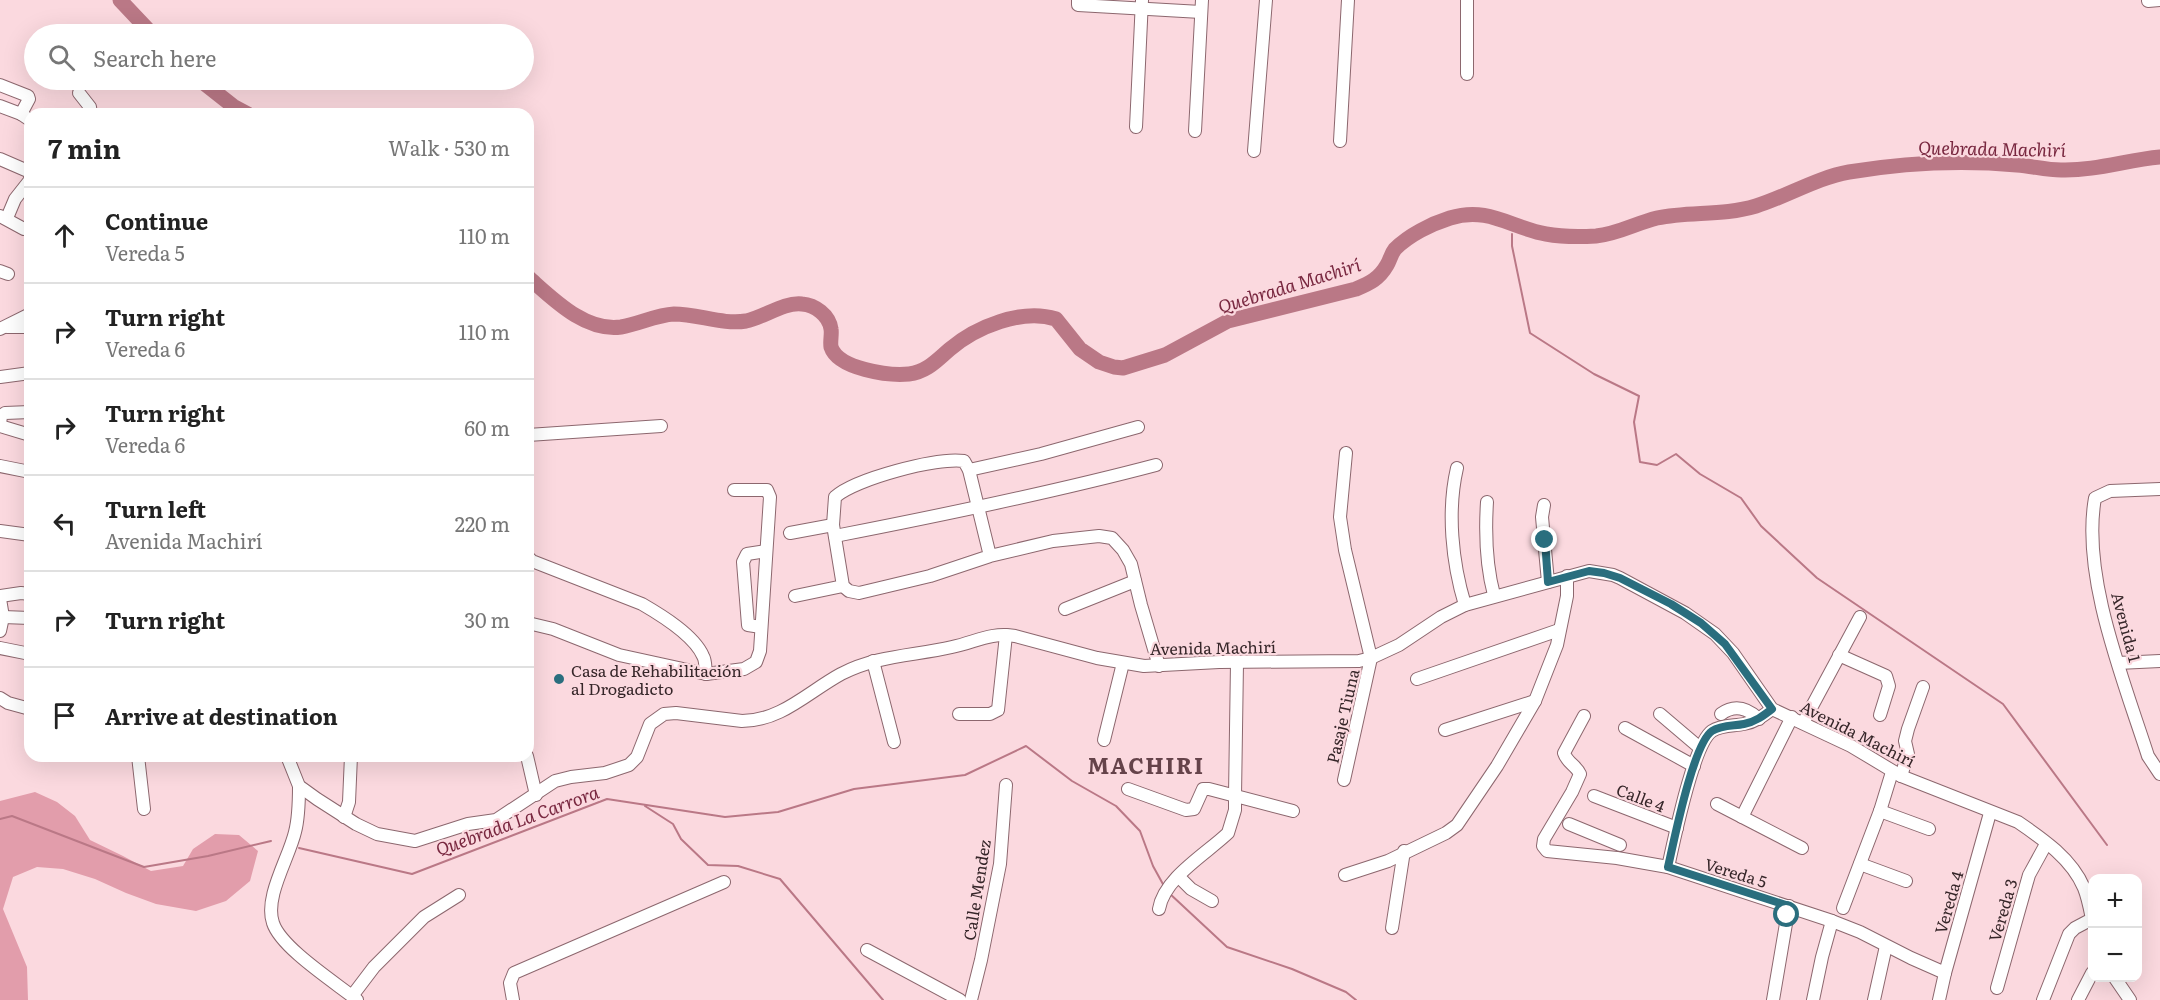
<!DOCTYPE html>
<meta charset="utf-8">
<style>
:root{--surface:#fff;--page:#f2f2f2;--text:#222;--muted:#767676;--line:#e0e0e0}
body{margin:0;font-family:Literata,serif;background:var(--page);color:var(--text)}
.controls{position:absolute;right:18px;bottom:18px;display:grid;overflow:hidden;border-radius:12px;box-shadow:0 6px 24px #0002}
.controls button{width:54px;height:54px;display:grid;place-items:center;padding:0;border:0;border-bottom:2px solid var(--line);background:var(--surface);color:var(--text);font:30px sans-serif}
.stop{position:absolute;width:18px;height:18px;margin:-14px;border:4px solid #2a6e7e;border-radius:50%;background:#fff}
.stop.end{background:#2a6e7e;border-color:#fff;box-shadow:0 2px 6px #0008}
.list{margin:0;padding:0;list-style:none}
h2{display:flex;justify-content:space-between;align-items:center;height:78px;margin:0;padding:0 24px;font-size:26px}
h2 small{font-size:20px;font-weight:400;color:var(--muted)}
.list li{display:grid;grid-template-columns:39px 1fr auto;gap:18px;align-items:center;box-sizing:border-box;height:96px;padding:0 24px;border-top:2px solid var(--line)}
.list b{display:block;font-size:22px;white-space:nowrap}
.list p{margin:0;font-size:20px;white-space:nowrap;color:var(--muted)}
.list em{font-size:20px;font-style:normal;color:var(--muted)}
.icon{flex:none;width:33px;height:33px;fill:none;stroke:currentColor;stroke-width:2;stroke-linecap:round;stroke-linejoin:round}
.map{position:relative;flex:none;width:2160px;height:1000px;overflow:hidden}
.search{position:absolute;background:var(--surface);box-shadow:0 6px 24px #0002;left:24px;top:24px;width:510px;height:66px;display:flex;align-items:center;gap:15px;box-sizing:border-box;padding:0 21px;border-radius:33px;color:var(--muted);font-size:22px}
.panel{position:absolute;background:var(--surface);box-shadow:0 6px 24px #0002;left:24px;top:108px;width:510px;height:654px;border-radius:18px}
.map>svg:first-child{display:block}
.forest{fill:#e29dab}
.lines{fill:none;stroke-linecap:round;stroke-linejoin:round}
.stream{stroke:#ba7886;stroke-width:2}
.river{stroke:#ba7886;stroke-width:15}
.minor-casing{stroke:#8c676e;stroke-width:14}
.minor{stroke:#fff;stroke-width:12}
.route{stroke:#2a6e7e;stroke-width:8}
.poi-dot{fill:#2a6e7e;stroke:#fbd9df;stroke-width:2}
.labels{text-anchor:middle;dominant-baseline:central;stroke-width:4.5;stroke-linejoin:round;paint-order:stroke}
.street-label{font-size:16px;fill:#362629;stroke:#fbd9df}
.poi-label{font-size:16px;fill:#362629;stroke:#fbd9df;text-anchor:start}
.water-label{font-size:18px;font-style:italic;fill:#792840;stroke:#fbd9df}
.district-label{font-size:22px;font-weight:bold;letter-spacing:1.5px;fill:#65434a;stroke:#fbd9df}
</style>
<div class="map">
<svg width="2160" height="1000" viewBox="0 0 2160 1000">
<rect width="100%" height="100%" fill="#fbd9df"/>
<polygon class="forest" points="35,792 57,802 75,816 90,840 123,856 151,871 183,866 193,849 215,834 239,835 258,851 250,881 226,901 196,911 156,904 126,893 95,879 63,869 37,867 13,877 3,909 27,967 28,1000 0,1000 0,801"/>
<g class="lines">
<g class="stream">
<polyline points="2088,164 2119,163 2160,158"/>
<polyline points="1512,234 1512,246 1530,333 1594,374 1639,396 1634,422 1640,462 1657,465 1676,454 1700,474 1741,498 1761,526 1817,578 2003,704 2107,845"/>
<polyline points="645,806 673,824 681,839 708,865 738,866 780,879 883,1000"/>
<polyline points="0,819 12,816 144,867 208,856 271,841"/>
<polyline points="299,848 412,874 607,799 725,817 778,812 854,789 965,775 1026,746 1072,781 1116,806 1140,831 1153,866 1164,886"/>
<polyline points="1169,893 1227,947 1292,969 1346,992 1356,1000"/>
</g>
<g class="river">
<polyline points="120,0 152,34"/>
<polyline points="200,80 233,106 248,114"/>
<path d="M 528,277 C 553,299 585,332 621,327 C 639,324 656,315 674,314 C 698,314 723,325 746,321 C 765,317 783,302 802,304 C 815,305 829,315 831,329 C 832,334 830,341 831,347 C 838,369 889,376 909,374 C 927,372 937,360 950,349 C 976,327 1022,308 1056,319 L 1080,349 L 1099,362 L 1114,367 L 1123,368 L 1165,355 L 1228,321 L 1356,289 C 1370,283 1379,279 1387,265 C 1390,260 1391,254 1395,249 C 1409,235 1431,224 1450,218 C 1489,206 1511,228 1546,234 C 1562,237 1580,237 1596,236 C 1618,234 1636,223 1657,218 C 1689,211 1723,216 1756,206 C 1788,196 1816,178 1849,172 C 1903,163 1962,160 2017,165 C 2032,166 2046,170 2061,170 C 2095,171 2127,160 2160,157"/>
</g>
<defs>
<g id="minor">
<polyline points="1078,0 1078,5 1201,12"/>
<polyline points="1467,0 1467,74"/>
<polyline points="2148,1 2160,0"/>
<polyline points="0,85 28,96 29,99 21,114"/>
<polyline points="79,93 90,107 91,114"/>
<polyline points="0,106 21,114 30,120"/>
<polyline points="1136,127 1142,0"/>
<polyline points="1195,131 1202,0"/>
<polyline points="1340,141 1348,0"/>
<polyline points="1254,151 1266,0"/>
<polyline points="0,159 30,172"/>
<polyline points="0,216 24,229"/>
<polyline points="7,218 15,199 30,180"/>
<polyline points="0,271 8,274"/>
<polyline points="7,327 30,327"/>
<polyline points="0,329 30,314"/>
<polyline points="0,377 30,373"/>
<polyline points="0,424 1,416 5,413 30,412"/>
<polyline points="0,426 30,435"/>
<polyline points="528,435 661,426"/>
<polyline points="0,466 30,472"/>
<path d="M 1457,468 C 1447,511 1452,562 1465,605"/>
<polyline points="969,470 1041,454 1138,427"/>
<path d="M 2160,489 L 2110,491 L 2095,498 C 2081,576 2124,681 2148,756 L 2160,774"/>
<path d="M 1487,502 C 1485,534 1486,565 1494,595"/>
<polyline points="1544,505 1542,517 1548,582"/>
<polyline points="0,531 30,535"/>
<polyline points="790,533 833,525"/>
<path d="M 835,536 C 943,515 1050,493 1156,465"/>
<path d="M 990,556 L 969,470 L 964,461 C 937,457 855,479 835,497 L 833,525 L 843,586 L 849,591 L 859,593 L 930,576 L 990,556 L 1053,541 L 1099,536 L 1112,538 L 1123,550 L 1131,564 L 1141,605 L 1159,666"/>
<path d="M 528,557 L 532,561 L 642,604 C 661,615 694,635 703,656 C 706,661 705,668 706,674"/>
<polyline points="0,596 21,593 30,594"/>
<polyline points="795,596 843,586"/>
<polyline points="0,599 3,617 0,631"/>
<polyline points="1065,609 1135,581"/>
<polyline points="3,617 30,618"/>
<polyline points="528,623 553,629 619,655 706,674 744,669 756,662 760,651 770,497 767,490 734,490"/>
<polyline points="761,627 748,625 743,562 747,554 766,551"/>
<polyline points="0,648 30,654"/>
<polyline points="1839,655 1886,676 1889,686 1880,715"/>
<polyline points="873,661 894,742"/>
<polyline points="2118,663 2160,661"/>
<polyline points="1417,679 1559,630"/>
<polyline points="0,698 8,703 30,709"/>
<polyline points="959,714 990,714 998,710 1006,635"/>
<polyline points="1660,714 1700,748"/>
<path d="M 1721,714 C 1735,704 1747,708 1759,719"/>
<path d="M 1584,716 L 1564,753 C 1567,763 1576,765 1580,774 L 1572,792 L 1544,839 L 1543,846 L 1547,851 L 1617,858 L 1668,867 L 1832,921 L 1860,932 L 1911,958 L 1945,973"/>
<polyline points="1803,723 1860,617"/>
<polyline points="1625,728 1694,766"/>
<polyline points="1445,730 1535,701"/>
<polyline points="1104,740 1123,663"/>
<polyline points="138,756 144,809"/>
<path d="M 287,756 L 299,786 L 317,799 L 356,824 L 377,834 L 415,841 L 468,824 L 496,820 L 555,781 L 571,777 L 605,773 L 629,765 L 637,757 L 650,724 L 664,714 L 676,713 L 742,721 C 781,721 808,692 841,674 C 878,655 913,656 952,647 C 976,642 990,632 1015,636 L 1097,658 L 1144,666 L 1219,662 L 1359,661 L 1371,658 L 1399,645 L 1441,617 L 1465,605 L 1589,571 L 1613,575 L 1620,578 L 1685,613 L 1715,634 L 1733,653 L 1772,709 L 1851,746 L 1901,776 L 2018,822 C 2043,839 2072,859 2084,888 C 2088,898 2090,909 2092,919"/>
<polyline points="527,756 536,795"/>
<polyline points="1901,776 1908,754 1905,741 1908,729 1923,687"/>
<polyline points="1344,780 1371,658 1345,550 1340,517 1346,453"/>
<path d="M 299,786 C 299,801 299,817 295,832 C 289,858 264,897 273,923 C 281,948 336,983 357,1000"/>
<polyline points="1128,789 1186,810 1194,809 1203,789 1209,789 1293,811"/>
<polyline points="1594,796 1677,828"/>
<polyline points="1717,804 1802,848"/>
<polyline points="1880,811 1929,829"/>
<polyline points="344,817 349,802 351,756"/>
<polyline points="1742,817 1792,717"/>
<polyline points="1569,824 1620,845"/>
<polyline points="1860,864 1906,881"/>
<path d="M 1668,867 C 1674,841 1693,744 1712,731 C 1721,725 1734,726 1744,724 C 1755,722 1763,716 1772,709"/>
<polyline points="1345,875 1388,861 1446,833 1457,825 1497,766 1535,701 1557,645 1567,596 1567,576"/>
<polyline points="1179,877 1191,889 1212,901"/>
<polyline points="1843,908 1880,811 1892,772"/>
<path d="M 1159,909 C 1164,878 1206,854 1228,833 L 1235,810 L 1235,796 L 1237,663"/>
<polyline points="1392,928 1404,851"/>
<polyline points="867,950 960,1000"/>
<polyline points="2115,978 2130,1000"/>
<polyline points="1997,988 2029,875 2046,844"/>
<polyline points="352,996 374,967 424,917 459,895"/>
<polyline points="513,1000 510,983 514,973 724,882"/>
<polyline points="971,1000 981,960 1000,864 1006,785"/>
<polyline points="1773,1000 1789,906"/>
<polyline points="1813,1000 1822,957 1832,921"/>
<polyline points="1874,1000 1886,946"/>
<polyline points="1939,1000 1945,973 1990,813"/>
<polyline points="2043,1000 2069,934 2075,928 2092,919"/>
<polyline points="2078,1000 2092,973"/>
</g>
</defs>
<use href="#minor" class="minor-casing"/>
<use href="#minor" class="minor"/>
</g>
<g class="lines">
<path class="route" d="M 1545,540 L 1548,582 L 1589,571 L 1604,573 L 1620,578 L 1671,604 L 1701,623 L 1725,644 L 1772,709 C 1763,716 1755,722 1744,724 C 1734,726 1721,725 1712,731 C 1693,744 1674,841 1668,867 L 1789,906 L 1787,915"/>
</g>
<circle class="poi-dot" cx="559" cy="679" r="6"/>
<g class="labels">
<g class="street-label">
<text transform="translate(2127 627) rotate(75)">Avenida 1</text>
<text transform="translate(1213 647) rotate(-1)">Avenida Machirí</text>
<text transform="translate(1342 716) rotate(-77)">Pasaje Tiuna</text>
<text transform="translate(1858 733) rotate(27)">Avenida Machirí</text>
<text transform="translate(1641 797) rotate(21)">Calle 4</text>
<text transform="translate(1736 872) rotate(17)">Vereda 5</text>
<text transform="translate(976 890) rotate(-81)">Calle Mendez</text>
<text transform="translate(1948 902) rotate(-74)">Vereda 4</text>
<text transform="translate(2002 910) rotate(-74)">Vereda 3</text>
</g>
<g class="poi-label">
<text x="571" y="670">Casa de Rehabilitación<tspan x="571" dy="18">al Drogadicto</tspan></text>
</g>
<g class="water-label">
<text transform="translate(1992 148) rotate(1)">Quebrada Machirí</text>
<text transform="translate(1289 285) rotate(-17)">Quebrada Machirí</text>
<text transform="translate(517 820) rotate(-20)">Quebrada La Carrora</text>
</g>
<g class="district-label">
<text x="1146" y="764">MACHIRI</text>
</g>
</g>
</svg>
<div class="controls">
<button>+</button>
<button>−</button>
</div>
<div class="stop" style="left:1787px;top:915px"></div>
<div class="stop end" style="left:1545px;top:540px"></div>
<div class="search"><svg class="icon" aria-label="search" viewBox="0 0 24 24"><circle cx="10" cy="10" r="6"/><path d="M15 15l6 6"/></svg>Search here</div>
<section class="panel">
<h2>7 min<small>Walk · 530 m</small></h2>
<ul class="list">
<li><svg class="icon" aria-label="ahead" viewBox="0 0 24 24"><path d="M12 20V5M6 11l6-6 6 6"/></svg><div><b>Continue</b><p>Vereda 5</p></div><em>110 m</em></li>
<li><svg class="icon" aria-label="right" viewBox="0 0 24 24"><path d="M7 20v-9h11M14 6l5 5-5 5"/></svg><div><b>Turn right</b><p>Vereda 6</p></div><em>110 m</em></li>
<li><svg class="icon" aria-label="right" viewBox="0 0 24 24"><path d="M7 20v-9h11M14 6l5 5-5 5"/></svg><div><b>Turn right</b><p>Vereda 6</p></div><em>60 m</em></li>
<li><svg class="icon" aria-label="left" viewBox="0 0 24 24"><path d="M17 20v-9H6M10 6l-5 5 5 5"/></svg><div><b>Turn left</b><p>Avenida Machirí</p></div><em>220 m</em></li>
<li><svg class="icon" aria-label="right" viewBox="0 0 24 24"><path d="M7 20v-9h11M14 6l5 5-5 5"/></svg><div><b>Turn right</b></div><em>30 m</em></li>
<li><svg class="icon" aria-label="arrive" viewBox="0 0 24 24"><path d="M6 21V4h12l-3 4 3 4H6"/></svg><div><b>Arrive at destination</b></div></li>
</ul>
</section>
</div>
